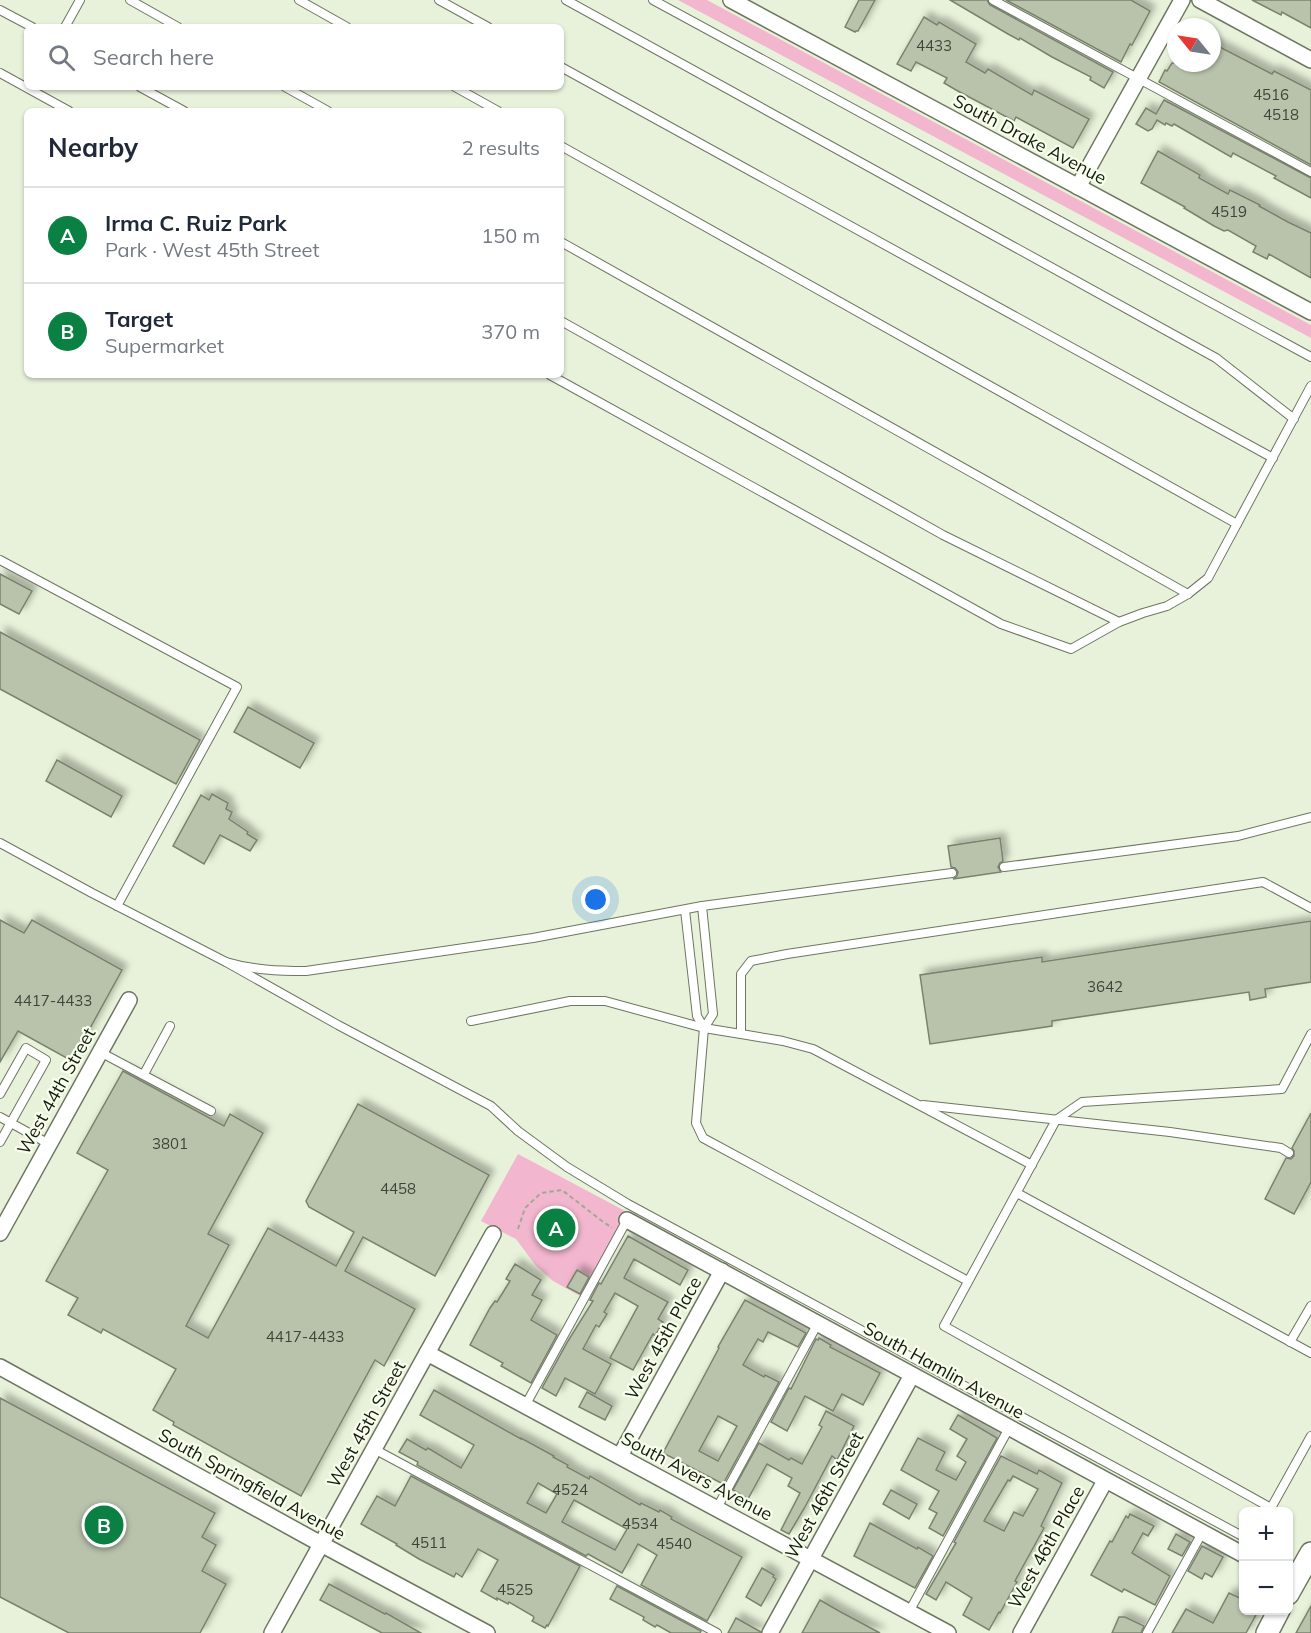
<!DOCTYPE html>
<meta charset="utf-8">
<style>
:root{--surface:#fff;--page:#f2f2f3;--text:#1f2937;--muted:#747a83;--line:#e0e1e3;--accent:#0b8043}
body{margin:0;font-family:Mulish,sans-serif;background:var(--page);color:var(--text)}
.controls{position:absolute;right:18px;bottom:18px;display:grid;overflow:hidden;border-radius:9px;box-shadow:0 2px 4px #0004}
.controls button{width:54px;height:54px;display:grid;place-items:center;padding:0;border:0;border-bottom:2px solid var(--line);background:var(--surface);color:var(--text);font:30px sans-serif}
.compass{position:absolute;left:1167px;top:18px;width:54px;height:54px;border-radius:50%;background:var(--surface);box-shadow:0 2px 4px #0004;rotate:300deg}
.you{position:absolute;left:596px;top:900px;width:21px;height:21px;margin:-15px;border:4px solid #fff;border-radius:50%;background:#1a73e8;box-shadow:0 0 0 9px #1a73e833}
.badge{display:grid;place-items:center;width:39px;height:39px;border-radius:50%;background:var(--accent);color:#fff;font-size:20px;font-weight:700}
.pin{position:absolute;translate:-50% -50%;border:3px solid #fff;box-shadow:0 2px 6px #0006}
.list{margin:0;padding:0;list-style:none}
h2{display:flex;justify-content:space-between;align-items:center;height:78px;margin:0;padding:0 24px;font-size:26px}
h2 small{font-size:20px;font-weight:400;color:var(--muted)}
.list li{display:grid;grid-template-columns:39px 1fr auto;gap:18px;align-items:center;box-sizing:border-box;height:96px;padding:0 24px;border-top:2px solid var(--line)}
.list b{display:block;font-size:22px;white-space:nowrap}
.list p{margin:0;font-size:20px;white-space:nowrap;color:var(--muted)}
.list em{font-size:20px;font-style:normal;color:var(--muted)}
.icon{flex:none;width:33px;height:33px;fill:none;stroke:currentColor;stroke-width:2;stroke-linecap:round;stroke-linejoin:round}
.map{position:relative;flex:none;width:1311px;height:1633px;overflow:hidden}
.search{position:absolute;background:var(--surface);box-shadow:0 2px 4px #0004;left:24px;top:24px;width:540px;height:66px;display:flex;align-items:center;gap:15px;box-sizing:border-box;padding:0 21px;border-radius:9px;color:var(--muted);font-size:22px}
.panel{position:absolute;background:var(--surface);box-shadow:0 2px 4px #0004;left:24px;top:108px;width:540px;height:270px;border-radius:9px}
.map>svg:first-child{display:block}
.green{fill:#f2b7ce}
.building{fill:#b9c3ac;stroke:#79826c;stroke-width:1.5;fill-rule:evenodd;filter:url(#shadow)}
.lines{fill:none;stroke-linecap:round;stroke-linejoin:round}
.service-casing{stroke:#6d7661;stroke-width:10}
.minor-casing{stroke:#6d7661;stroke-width:18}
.secondary-casing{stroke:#6d7661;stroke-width:24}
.path{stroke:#a1a996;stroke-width:2;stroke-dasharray:4.5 3;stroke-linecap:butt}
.service{stroke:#fff;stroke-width:8}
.minor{stroke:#fff;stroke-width:15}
.secondary{stroke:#fff;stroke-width:21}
.labels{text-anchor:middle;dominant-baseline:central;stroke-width:4.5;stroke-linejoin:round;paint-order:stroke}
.number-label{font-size:15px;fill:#3f4438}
.street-label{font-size:18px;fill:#161911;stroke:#f6ffeb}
</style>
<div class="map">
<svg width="1311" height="1633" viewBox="0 0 1311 1633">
<defs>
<filter id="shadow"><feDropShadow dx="5.5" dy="-5.5" stdDeviation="3" flood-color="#0004"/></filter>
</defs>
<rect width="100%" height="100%" fill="#e8f2da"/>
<g class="green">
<polygon points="678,0 707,0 1311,325 1311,338"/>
<polygon points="518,1154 627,1212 580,1296 553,1281 536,1266 516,1239 481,1221"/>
</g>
<g class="building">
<polygon points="859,0 875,0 858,31 856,31 855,32 845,27 846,25"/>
<polygon points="950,0 987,0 990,5 1113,72 1104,88 1090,80 1091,77 1052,57 1020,38 1019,40 1008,34"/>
<polygon points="1006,0 1131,0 1150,11 1132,45 1130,44 1121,62"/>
<polygon points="1252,0 1311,0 1311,28 1289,16 1282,12 1281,15"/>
<polygon points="924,17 937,25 939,22 976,44 966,62 985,73 988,69 1032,95 1034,90 1089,119 1073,148 1016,117 1014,121 956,90 944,83 947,78 916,62 911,71 897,64"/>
<polygon points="1212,43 1272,74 1274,71 1311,90 1311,165 1159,82 1165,70 1167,71 1172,63 1212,63"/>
<polygon points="1164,100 1311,178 1311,198 1274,178 1276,176 1233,153 1231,157 1174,124 1172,126 1166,123 1165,125 1157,120 1152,129 1148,131 1136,124 1146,108 1156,114"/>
<polygon points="1158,151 1200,175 1199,178 1228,194 1230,190 1260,205 1259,206 1288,222 1311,233 1311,278 1269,254 1267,259 1253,252 1256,246 1228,230 1224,231 1214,226 1184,208 1185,207 1141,183"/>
<polygon points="0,574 32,591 19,614 0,604"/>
<polygon points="0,632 200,740 176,784 0,689"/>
<polygon points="248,707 314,743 300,768 234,732"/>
<polygon points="57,760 122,796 111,817 46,781"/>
<polygon points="212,794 228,803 226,809 232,812 229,819 248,832 247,834 257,840 250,851 220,835 204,864 173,846 201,795 209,800"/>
<polygon points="1000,838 1003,861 1000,863 998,867 1001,872 953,879 957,876 958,872 955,868 951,867 948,846"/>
<polygon points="0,920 24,933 32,920 122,970 72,1061 18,1031 0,1062"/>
<polygon points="1311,921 1311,982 1265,989 1266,997 1250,1000 1249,992 1052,1021 1052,1026 930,1044 920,975 1042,957 1042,962"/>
<polygon points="123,1071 224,1126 230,1114 263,1133 208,1234 229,1245 186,1326 208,1338 268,1228 336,1266 354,1232 309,1207 306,1201 358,1104 489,1175 435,1276 363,1237 345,1271 415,1309 384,1366 375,1360 301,1496 173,1425 174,1422 153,1410 176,1369 103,1329 101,1333 68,1315 78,1298 46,1281 108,1170 77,1153"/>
<polygon points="1311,1113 1311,1182 1294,1214 1265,1199 1286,1158 1291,1159 1294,1156 1294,1151 1292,1148"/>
<polygon points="628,1236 688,1270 680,1285 634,1259 624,1278 668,1302 658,1319 663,1322 655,1336 653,1334 633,1370 610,1358 638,1306 615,1293 604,1312 607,1314 599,1327 596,1325 583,1349 611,1364 595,1394 565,1378 556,1396 542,1388 568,1341 593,1301 590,1300 599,1283 601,1284"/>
<polygon points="515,1264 541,1280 532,1295 542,1300 531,1320 557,1335 531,1383 501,1366 503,1363 470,1345 490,1308 495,1301 497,1302 510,1281 506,1279"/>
<polygon points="577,1270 589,1277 580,1294 567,1287"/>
<path d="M 745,1300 L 806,1333 L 798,1347 L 768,1332 L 763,1342 L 758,1339 L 743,1365 L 764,1377 L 765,1375 L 779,1382 L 723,1484 L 663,1453 L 719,1348 L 718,1347 ZM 718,1416 L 737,1426 L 718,1461 L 699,1451 Z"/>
<polygon points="819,1338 831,1345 830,1347 880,1373 863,1405 842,1394 833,1411 805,1396 787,1431 771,1422 789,1388 791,1389 816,1339 818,1340"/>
<path d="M 434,1390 L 521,1439 L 521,1438 L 554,1456 L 553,1457 L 568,1465 L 567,1467 L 589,1479 L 590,1476 L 640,1505 L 641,1503 L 659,1512 L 660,1510 L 672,1517 L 671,1519 L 742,1557 L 707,1621 L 641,1585 L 657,1555 L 638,1544 L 622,1573 L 588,1554 L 586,1556 L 417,1465 L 418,1462 L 399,1452 L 407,1439 L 426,1450 L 428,1448 L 461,1468 L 474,1445 L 420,1415 ZM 538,1483 L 557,1494 L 546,1513 L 527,1503 ZM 574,1500 L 627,1529 L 615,1550 L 562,1522 Z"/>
<polygon points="587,1392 612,1406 605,1420 579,1407"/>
<polygon points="0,1398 215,1513 202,1537 216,1545 202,1571 226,1584 200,1633 69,1633 0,1597"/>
<polygon points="826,1411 854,1426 837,1460 832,1456 805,1507 789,1534 781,1530 800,1493 788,1486 792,1478 767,1464 748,1499 733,1490 759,1443 789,1460 791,1458 802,1464 822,1427 819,1425"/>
<polygon points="958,1415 997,1438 943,1536 929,1528 937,1513 929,1509 939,1491 901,1470 918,1438 945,1452 936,1470 956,1480 966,1462 957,1456 967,1439 950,1429"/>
<path d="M 1001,1456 L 1037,1474 L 1039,1470 L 1062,1483 L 1041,1526 L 1044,1528 L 1015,1581 L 1017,1582 L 1000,1613 L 999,1612 L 989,1630 L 963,1615 L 972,1598 L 946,1582 L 936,1600 L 926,1594 L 956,1543 L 954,1542 ZM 1013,1476 L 1038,1489 L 1023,1516 L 1014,1512 L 1004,1531 L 984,1521 L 1008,1480 L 1010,1481 Z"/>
<polygon points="411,1476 580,1566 548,1626 547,1625 545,1628 532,1621 534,1618 533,1616 509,1602 508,1604 497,1598 497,1600 481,1591 498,1560 478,1549 462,1577 456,1573 454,1577 419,1559 396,1545 397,1544 361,1524 377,1496 395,1506"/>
<polygon points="891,1490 917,1504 909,1519 883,1504"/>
<polygon points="1130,1514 1154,1526 1148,1536 1143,1533 1132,1553 1170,1576 1155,1605 1124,1589 1122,1592 1091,1575 1110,1541 1112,1542 1126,1516 1128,1518"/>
<polygon points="870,1523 917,1549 918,1547 933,1556 915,1588 854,1556"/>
<polygon points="1176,1534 1190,1542 1182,1556 1168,1549"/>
<polygon points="1202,1546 1223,1557 1212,1577 1205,1573 1202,1579 1188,1571"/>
<polygon points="762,1568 774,1575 773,1577 776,1579 761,1606 746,1597"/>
<polygon points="329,1584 385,1614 386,1613 421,1633 382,1633 320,1600"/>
<polygon points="617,1586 701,1631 700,1633 671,1633 657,1625 655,1627 643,1620 644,1617 610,1599"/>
<polygon points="1229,1593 1244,1600 1244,1611 1258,1611 1246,1633 1172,1633 1186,1609 1213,1623"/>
<polygon points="820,1600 839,1611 880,1633 802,1633"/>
<polygon points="1311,1606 1311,1633 1296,1633"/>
<polygon points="1119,1617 1125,1617 1144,1626 1141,1633 1112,1633"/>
<polygon points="736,1618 761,1632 760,1633 728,1633"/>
</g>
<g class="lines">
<defs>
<g id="service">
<polyline points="130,0 178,27"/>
<polyline points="299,0 347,27"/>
<polyline points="439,0 488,27"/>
<polyline points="566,0 1216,358 1294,419"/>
<polyline points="653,0 1311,357"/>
<polyline points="993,0 1311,172"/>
<polyline points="0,10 32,27"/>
<polyline points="65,27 80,0"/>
<polyline points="561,67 1273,458"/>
<polyline points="0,73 69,111"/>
<polyline points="140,87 184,111"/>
<polyline points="285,87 328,111"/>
<polyline points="455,87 498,111"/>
<polyline points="561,146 1237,524"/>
<polyline points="561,242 1188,594"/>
<polyline points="561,321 943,535 1119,622"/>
<polyline points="550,375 1001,624 1071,649 1119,622 1143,613 1167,606 1188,594 1208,578 1311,386"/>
<polyline points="0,560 237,687 117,906"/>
<path d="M 0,843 L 92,893 L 226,962 C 253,970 278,971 306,971 L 533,938 L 702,906 L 952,873"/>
<polyline points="1004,867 1238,836 1311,817"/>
<polyline points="702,906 713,1014 704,1028 696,1123 703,1138 968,1281"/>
<polyline points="685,910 697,1016 704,1028"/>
<polyline points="226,962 338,1025 491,1106 518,1131 567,1167 628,1204 1244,1537"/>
<polyline points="471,1021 570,1001 605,1001 704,1028 741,1034"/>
<polyline points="1311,1034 1282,1089 1082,1102 1056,1120 944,1326 1271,1508 1311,1436"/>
<polyline points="100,1052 211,1111"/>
<polyline points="144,1074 170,1026"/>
<polyline points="0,1094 26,1048 46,1060 0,1142"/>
<polyline points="923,1105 1170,1132 1281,1148 1289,1153"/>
<polyline points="0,1117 49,1144"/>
<polyline points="1032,1165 813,1049 783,1041 741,1034 741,974 751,961 787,954 1263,882 1311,908"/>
<polyline points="1017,1193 1311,1353"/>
<polyline points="1290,1342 1311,1306"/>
<polyline points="525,1406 627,1220"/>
<polyline points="374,1449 717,1633"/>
<polyline points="717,1508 818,1323"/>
<polyline points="1288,1563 1298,1573"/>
<polyline points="909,1612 1009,1428"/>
<polyline points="1147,1633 1202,1533"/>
</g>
<g id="minor">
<polyline points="731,0 1311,312"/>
<polyline points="1200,0 1311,60"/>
<polyline points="1078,187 1182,0"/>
<polyline points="627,1220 1244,1555"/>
<polyline points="0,1233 129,1000"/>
<polyline points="427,1353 948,1633"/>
<polyline points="0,1367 321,1544 487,1633"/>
<polyline points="620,1456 722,1271"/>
<polyline points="272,1633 493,1234"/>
<polyline points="770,1633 912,1375"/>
<polyline points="1021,1633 1105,1481"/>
</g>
<g id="secondary">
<polyline points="1288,1594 1311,1553"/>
<polyline points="1267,1633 1279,1610"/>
</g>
</defs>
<use href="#service" class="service-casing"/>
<use href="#minor" class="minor-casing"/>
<use href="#secondary" class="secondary-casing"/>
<polyline class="path" points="518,1229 525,1208 541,1193 562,1190 602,1221 612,1228"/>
<use href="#service" class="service"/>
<use href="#minor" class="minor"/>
<use href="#secondary" class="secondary"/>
</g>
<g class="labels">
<g class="number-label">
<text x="934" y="45">4433</text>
<text x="1271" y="94">4516</text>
<text x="1281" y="114">4518</text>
<text x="1229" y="211">4519</text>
<text x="1105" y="986">3642</text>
<text x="53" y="1000">4417-4433</text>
<text x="170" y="1143">3801</text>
<text x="398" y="1188">4458</text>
<text x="305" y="1336">4417-4433</text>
<text x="570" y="1489">4524</text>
<text x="640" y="1523">4534</text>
<text x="429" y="1542">4511</text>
<text x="674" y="1543">4540</text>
<text x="515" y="1589">4525</text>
</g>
<g class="street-label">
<text transform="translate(1030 139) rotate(28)">South Drake Avenue</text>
<text transform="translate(56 1091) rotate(-61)">West 44th Street</text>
<text transform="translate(663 1338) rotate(-61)">West 45th Place</text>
<text transform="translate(944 1370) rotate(29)">South Hamlin Avenue</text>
<text transform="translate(366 1424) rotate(-61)">West 45th Street</text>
<text transform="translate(697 1476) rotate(28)">South Avers Avenue</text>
<text transform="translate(252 1484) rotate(29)">South Springfield Avenue</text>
<text transform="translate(824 1495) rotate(-61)">West 46th Street</text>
<text transform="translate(1046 1547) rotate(-61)">West 46th Place</text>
</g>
</g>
</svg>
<div class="controls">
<button>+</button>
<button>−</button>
</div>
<svg class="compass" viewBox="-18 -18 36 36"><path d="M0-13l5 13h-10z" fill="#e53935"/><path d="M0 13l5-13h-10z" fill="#747a83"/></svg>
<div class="you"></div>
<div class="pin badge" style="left:556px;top:1228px">A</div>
<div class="pin badge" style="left:104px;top:1525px">B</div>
<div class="search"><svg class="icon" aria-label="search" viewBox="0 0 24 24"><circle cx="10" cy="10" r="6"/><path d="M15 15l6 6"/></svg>Search here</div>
<section class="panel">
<h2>Nearby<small>2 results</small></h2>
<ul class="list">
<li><span class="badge">A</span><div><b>Irma C. Ruiz Park</b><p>Park · West 45th Street</p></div><em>150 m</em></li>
<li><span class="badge">B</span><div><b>Target</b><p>Supermarket</p></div><em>370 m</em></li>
</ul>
</section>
</div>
